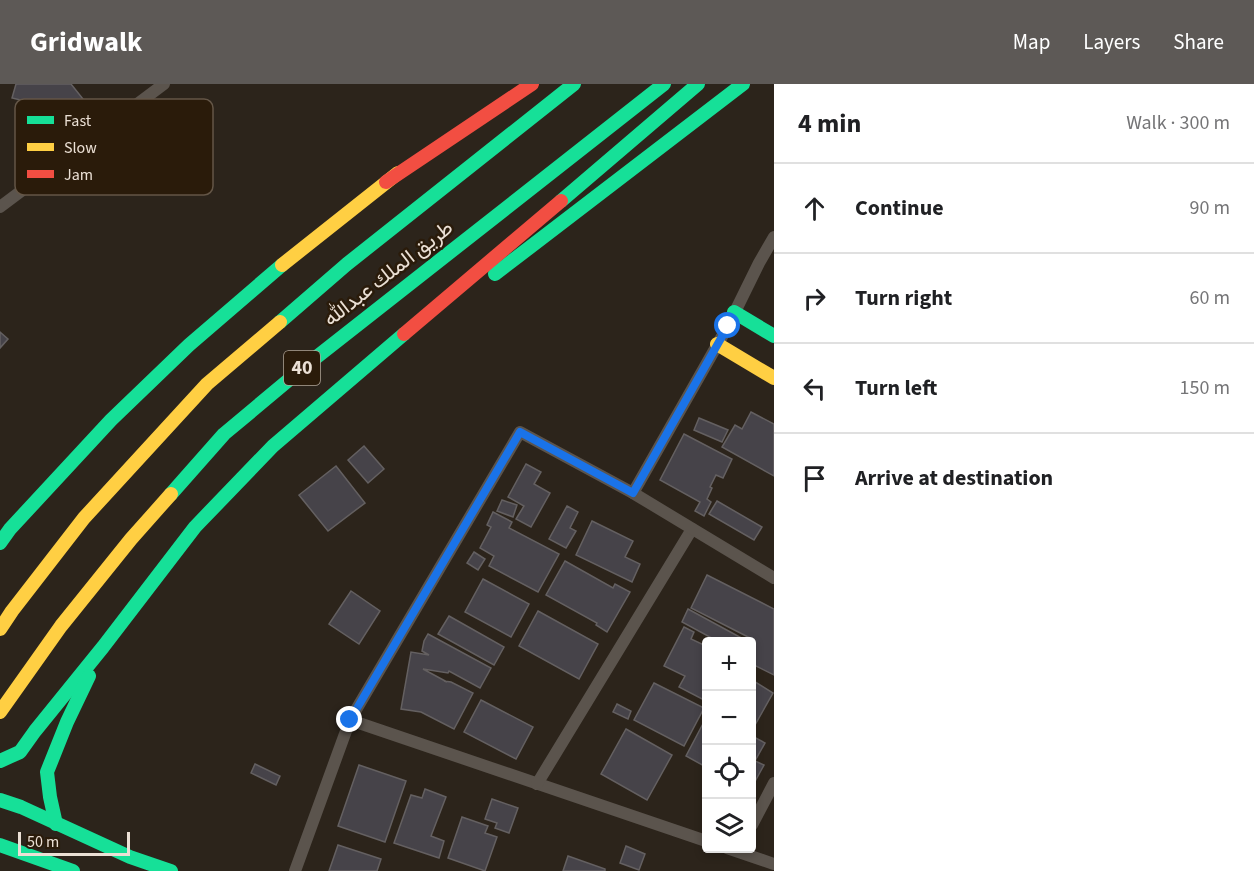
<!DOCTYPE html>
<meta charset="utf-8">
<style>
:root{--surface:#fff;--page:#f2f2f2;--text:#202124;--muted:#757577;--line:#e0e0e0;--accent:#5d5956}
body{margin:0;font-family:"Source Sans 3",Vazirmatn,sans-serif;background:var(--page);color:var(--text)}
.controls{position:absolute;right:18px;bottom:18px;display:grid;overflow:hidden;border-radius:6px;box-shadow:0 3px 9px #0003}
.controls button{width:54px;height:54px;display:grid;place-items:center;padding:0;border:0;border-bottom:2px solid var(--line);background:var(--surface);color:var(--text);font:30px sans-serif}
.scale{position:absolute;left:18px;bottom:15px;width:112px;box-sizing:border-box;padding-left:6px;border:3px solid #ebe0d5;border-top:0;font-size:16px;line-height:21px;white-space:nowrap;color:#ebe0d5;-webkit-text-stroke:4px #2a1b0a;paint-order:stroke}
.stop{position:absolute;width:18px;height:18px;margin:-14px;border:4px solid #1a73e8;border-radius:50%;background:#fff}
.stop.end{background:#1a73e8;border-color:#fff;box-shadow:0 2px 6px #0008}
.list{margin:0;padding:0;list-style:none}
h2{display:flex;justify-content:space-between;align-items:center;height:78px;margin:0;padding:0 24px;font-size:26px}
h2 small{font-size:20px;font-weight:400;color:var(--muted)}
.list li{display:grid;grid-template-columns:39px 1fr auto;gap:18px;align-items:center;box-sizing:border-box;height:90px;padding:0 24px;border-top:2px solid var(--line)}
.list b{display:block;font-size:22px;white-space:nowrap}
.list em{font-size:20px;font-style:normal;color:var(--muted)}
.icon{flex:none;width:33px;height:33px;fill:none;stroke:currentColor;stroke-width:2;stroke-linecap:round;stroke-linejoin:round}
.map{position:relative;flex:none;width:774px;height:787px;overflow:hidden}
header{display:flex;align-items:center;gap:36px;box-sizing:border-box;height:84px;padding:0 30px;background:var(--accent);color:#fff}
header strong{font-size:28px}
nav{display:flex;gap:33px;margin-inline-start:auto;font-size:21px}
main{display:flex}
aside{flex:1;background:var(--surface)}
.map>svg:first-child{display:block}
.building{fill:#464349;stroke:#646061;stroke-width:1.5}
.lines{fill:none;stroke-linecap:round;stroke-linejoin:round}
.street{stroke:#5b544d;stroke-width:12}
.fast{stroke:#16e098;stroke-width:14}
.slow{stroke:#ffcf43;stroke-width:14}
.jam{stroke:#f24e42;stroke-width:14}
.route{stroke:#1a73e8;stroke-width:8}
.labels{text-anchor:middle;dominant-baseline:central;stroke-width:5;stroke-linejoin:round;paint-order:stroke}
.shield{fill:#2a1b0a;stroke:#b1a598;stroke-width:1.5}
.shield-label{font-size:20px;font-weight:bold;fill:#ebe0d5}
.street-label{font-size:21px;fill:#ebe0d5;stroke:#2a1b0a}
.key{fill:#2a1b0a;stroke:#645647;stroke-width:1.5}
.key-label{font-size:16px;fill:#ebe0d5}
</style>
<header>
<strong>Gridwalk</strong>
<nav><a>Map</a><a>Layers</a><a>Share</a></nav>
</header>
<main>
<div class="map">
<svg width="774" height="787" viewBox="0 0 774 787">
<rect width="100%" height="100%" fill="#2c241b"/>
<g class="building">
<polygon points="16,0 71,0 91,25 74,38 65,36 62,47 36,40 37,35 31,28 33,19 12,14"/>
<polygon points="0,248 8,255 0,264"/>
<polygon points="751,328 774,340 774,392 722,363 735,341 742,345"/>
<polygon points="699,334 728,346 722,358 694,346"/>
<polygon points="684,350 732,375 723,394 716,391 710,403 712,404 707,415 711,418 704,432 695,427 700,418 660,396"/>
<polygon points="364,362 384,385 368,399 348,376"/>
<polygon points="526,380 541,388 534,400 550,409 531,443 516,435 524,422 508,413"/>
<polygon points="336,382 365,419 328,447 299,411"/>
<polygon points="502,416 517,421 513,433 497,427"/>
<polygon points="717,417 762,443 754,456 709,430"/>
<polygon points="567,422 578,428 570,444 576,447 566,464 549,455"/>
<polygon points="493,428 512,438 509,444 559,470 538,508 489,482 494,472 480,464 491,443 487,441"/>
<polygon points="592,437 633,457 625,473 640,480 632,498 576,471"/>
<polygon points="474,468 485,475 478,486 467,479"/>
<polygon points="565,477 613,504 615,500 630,508 607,548 596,541 597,539 546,511"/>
<polygon points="707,491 774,525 774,591 752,580 751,558 752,555 691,524"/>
<polygon points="483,495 529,520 511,553 465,528"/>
<polygon points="351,507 380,527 359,560 329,540"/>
<polygon points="688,525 747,557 746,558 719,558 682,538"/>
<polygon points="538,527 598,560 579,595 519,562"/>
<polygon points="449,532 504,563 494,581 438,550"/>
<polygon points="684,543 694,548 691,555 706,562 706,617 679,603 685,592 664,582"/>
<polygon points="428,550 491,584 480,604 449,587 448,589 423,585 447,598 444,597 451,598 473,609 454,645 421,628 401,625 411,568 429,571 422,567 424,557"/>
<polygon points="752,596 773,609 755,641 752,639"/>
<polygon points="654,599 704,624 684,662 634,636"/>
<polygon points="481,616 533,643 516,675 464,648"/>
<polygon points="617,620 631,627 628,635 613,628"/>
<polygon points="706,634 706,683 686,672"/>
<polygon points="626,645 672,671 647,716 601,690"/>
<polygon points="752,652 765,659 755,677 764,681 752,703"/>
<polygon points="255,680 280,692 276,701 251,689"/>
<polygon points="359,681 406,697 385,758 338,742"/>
<polygon points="425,705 446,713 431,752 444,757 439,774 394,759 411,711 422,714"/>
<polygon points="492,715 518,724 509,749 495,744 497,739 485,735"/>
<polygon points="462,733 488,742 485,749 497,753 485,787 448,774"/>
<polygon points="338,761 381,775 377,787 329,787"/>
<polygon points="626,762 645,770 639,786 620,779"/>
<polygon points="568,772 605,785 605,787 563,787"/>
</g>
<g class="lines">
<g class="street">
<polyline points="0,123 164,0"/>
<polyline points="633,409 728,242 759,179 774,153"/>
<polyline points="350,636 706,757"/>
<polyline points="537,700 692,445"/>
<polyline points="752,741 774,699"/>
<polyline points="727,764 774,780"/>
<polyline points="295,787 350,636 520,348 633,409 774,494"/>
</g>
<g class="fast">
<polyline points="561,117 698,0"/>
<polyline points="495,190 743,0"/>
<polyline points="734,228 774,252"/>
<polyline points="280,238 347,180 574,0"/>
<polyline points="171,410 224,350 309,279 664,0"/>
<polyline points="0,459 10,445 111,336 189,261 282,181"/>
<polyline points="0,677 20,668 35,647 103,563 195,443 273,362 404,250"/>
<polyline points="0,716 21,723 130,773 171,787"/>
<polyline points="56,740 50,713 47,688 67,638 89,592"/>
<polyline points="0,761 73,787"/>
</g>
<g class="slow">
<polyline points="282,181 398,89"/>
<polyline points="717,260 774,294"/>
<polyline points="0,545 12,527 84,434 207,300 280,238"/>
<polyline points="0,628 61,542 131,455 171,410"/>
</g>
<g class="jam">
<polyline points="386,98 532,0"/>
<polyline points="404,250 561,117"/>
</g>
</g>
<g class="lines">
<polyline class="route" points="350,636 520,348 633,409 728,242"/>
</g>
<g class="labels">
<rect class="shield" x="284" y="267" width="36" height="34" rx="4.5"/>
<g class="shield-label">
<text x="302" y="284">40</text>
</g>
<g class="street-label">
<text transform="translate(388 189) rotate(-38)">طريق الملك عبدالله</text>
</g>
</g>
<rect x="15" y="15" width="198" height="96" rx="9" class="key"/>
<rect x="27" y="32" width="27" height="8" fill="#16e098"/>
<rect x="27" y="59" width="27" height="8" fill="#ffcf43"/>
<rect x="27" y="86" width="27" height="8" fill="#f24e42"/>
<g class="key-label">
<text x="64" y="42">Fast</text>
<text x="64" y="69">Slow</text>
<text x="64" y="96">Jam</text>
</g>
</svg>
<div class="controls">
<button>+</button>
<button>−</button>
<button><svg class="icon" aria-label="locate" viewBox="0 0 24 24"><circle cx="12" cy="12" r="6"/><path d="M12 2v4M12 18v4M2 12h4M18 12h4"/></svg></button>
<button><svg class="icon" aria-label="layers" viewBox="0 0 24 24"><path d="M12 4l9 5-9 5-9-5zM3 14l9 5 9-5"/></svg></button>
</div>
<div class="scale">50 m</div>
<div class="stop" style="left:728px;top:242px"></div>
<div class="stop end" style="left:350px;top:636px"></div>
</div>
<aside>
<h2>4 min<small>Walk · 300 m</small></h2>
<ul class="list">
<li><svg class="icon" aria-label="ahead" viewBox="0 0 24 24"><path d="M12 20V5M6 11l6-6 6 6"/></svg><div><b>Continue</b></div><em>90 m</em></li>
<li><svg class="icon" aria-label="right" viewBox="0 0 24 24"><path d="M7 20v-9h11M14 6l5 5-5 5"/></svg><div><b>Turn right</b></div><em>60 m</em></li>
<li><svg class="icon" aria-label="left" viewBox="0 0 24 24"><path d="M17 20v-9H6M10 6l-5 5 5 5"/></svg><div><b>Turn left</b></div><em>150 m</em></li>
<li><svg class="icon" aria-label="arrive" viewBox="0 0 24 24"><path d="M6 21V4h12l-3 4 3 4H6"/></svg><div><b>Arrive at destination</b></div></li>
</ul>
</aside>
</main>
